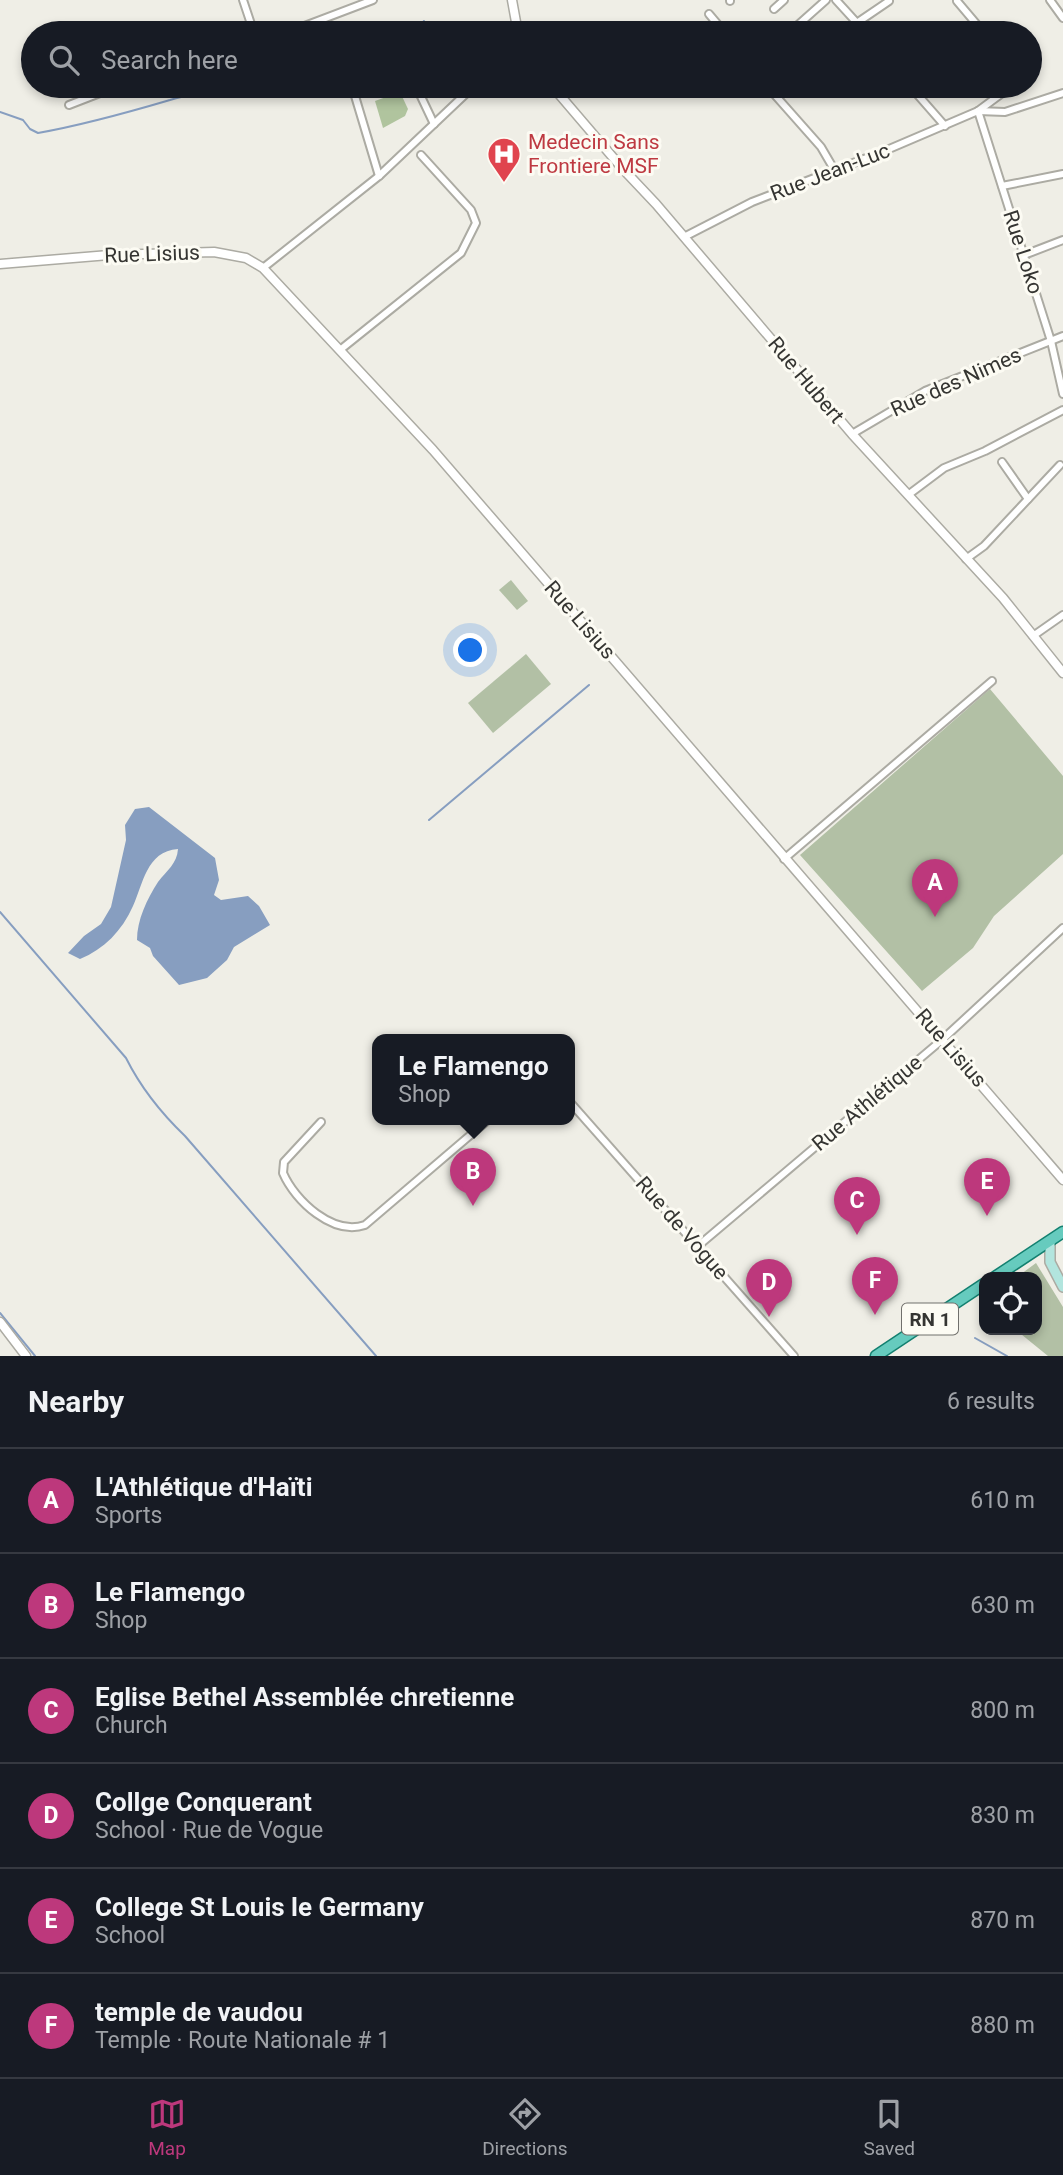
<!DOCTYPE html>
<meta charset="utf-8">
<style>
:root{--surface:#171b24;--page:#20242c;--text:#f1f3f6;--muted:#9ea1a6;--line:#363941;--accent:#bd387c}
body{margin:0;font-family:Roboto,sans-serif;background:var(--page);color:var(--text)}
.controls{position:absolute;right:21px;bottom:21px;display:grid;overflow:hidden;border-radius:14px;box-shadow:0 4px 10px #0003}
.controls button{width:63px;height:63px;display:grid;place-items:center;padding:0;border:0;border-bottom:2px solid var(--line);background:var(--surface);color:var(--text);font:35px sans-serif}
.you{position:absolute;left:471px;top:651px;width:24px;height:24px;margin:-18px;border:5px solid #fff;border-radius:50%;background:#1a73e8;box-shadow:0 0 0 10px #1a73e833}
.badge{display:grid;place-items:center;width:46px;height:46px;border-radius:50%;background:var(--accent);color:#fff;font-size:23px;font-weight:700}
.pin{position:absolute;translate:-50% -58px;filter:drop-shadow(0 2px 4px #0008)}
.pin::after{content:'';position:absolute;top:37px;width:24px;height:21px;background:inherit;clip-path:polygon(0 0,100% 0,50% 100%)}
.popup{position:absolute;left:372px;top:1034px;width:203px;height:91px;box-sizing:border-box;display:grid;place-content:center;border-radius:14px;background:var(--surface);filter:drop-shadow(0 2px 5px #0005);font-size:23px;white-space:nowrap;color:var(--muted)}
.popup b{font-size:26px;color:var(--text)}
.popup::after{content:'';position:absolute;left:50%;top:100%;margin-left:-14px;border:14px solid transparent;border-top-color:var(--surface)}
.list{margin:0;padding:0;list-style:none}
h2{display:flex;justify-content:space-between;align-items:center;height:91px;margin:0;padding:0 28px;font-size:30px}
h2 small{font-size:23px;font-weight:400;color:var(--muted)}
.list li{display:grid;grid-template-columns:46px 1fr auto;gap:21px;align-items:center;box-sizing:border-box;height:105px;padding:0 28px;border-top:2px solid var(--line)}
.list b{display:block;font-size:26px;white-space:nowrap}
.list p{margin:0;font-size:23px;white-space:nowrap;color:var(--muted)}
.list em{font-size:23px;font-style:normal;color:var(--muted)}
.icon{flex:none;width:38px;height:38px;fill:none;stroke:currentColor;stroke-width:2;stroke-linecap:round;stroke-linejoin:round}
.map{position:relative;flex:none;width:1063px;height:1356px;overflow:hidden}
.search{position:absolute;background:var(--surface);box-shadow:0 4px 10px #0003;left:21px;right:21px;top:21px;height:77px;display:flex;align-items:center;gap:18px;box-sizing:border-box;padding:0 24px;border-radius:38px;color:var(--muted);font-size:26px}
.sheet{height:721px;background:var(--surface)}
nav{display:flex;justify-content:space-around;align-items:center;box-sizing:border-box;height:98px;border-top:2px solid var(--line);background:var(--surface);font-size:19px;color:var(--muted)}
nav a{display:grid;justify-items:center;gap:4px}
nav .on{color:var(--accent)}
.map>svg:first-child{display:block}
.green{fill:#b2c0a5}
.forest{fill:#b0c49e}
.water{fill:#879ec0}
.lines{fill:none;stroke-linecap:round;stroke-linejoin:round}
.stream{stroke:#879ec0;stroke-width:2}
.minor-casing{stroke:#acaba3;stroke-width:10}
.tertiary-casing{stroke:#acaba3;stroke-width:11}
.secondary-casing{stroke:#acaba3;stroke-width:12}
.primary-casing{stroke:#138070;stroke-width:13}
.minor{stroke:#fff;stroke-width:6}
.tertiary{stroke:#fff;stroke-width:8}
.secondary{stroke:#b2e5de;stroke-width:9}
.primary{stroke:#66cbbe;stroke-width:10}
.labels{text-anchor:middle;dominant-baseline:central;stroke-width:6;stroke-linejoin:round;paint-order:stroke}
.shield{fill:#fcfbf3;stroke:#71706c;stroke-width:2}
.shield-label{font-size:19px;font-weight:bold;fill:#353532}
.health-label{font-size:21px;fill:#be3a42;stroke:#fcfbf3;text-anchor:start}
.street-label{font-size:21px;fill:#353532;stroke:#fcfbf3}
</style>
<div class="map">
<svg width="1063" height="1356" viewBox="0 0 1063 1356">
<rect width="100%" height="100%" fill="#efeee6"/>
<g class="green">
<polygon points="511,580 528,601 517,610 499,590"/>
<polygon points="526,654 551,684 493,733 468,703"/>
<polygon points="990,689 1063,776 1063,854 994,916 973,948 922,991 800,855"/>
<polygon points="1036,1263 1063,1307 1063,1356 1048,1356 1016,1330 1037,1330 1037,1277 1017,1277"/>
</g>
<polygon class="forest" points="400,92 408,109 405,116 383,128 375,101"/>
<path class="water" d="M 149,807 L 215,858 L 219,880 L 214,895 L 221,900 L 248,896 L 259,906 L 270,925 L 234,947 L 227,960 L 207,978 L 179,985 L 153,956 L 150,948 L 137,940 C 137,920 147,899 158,882 C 167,870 177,864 178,849 C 146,851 143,885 133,906 C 122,931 104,949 80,959 L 68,953 L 84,936 L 101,924 L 111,907 L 126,840 L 125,825 L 135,809 Z"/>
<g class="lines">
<g class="stream">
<polyline points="414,33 424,21"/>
<path d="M 0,112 L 23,120 L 30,129 L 38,133 C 83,125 126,113 170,100 C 191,93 213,93 234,86"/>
<polyline points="429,820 589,685"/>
<path d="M 0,912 L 126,1058 C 141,1088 161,1113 185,1136 L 376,1356"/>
<polyline points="0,1313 35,1356"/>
<polyline points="975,1338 1007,1356"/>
</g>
<defs>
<g id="minor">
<polyline points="243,0 254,33"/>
<polyline points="730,0 730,1"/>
<polyline points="836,0 857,23 864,33"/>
<polyline points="1050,0 1063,18"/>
<polyline points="957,1 984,33"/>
<polyline points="774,9 784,0"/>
<polyline points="709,14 725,33"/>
<polyline points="286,33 373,0"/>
<polyline points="789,33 826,0"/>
<polyline points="842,33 889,1"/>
<polyline points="352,86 379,176"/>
<polyline points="416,86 434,124"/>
<polyline points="767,86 821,147 835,171"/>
<polyline points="910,86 945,126"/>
<polyline points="69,105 118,86"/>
<polyline points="978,111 1051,341 1063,394"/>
<polyline points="978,111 1005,112 1063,93"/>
<polyline points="1002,186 1063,174"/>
<polyline points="684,237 752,202 882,152 978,111 1009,88 1008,86"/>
<polyline points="1024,255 1063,240"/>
<polyline points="263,268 379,176 474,86"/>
<polyline points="340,350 461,253 476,223 471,210 421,155"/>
<polyline points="852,434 925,391 1063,336"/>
<polyline points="1002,462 1028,499"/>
<polyline points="908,495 944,468 985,451 1063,410"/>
<polyline points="966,559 984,546 1060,465"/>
<polyline points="1033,636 1063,615"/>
<polyline points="784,859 992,681"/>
<polyline points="569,1101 794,1356"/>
<path d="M 321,1122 L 284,1162 L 283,1173 C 295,1201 333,1236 365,1225 L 488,1120"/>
<polyline points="698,1246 943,1039 1063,928"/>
</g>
<g id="tertiary">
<polyline points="512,0 518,33"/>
<polyline points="552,86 622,168 656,204 852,434 1003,598 1063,673"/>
<polyline points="0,264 109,255 214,252 246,258 263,268 433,450 1063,1180"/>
<polyline points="0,1322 26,1356"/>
</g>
<polyline id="secondary" points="1050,1242 1050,1262 1063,1287"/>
<g id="primary">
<polyline points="995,1277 1063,1232"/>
<polyline points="876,1356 984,1284"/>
</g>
</defs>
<use href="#minor" class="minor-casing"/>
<use href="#tertiary" class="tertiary-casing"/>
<use href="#secondary" class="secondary-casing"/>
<use href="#primary" class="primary-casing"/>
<use href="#minor" class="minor"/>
<use href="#tertiary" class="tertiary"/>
<use href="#secondary" class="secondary"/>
<use href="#primary" class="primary"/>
</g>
<defs>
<symbol id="hospital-pin" viewBox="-11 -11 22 30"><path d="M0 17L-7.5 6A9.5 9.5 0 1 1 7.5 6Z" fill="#e0444e" stroke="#fcfbf3"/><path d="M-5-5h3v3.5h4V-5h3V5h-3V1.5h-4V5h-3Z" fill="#fff"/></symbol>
</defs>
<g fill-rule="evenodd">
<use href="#hospital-pin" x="485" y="135" width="38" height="52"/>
</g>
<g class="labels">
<rect class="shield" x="902" y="1303.5" width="56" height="31" rx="5"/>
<g class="shield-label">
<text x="930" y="1319">RN 1</text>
</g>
<g class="health-label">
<text x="528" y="142">Medecin Sans<tspan x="528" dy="24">Frontiere MSF</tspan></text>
</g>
<g class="street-label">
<text transform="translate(830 172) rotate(-21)">Rue Jean-Luc</text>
<text transform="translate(1023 252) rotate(72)">Rue Loko</text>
<text transform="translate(152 254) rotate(-2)">Rue Lisius</text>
<text transform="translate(806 380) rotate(50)">Rue Hubert</text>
<text transform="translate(956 382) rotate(-24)">Rue des Nimes</text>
<text transform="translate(580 620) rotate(49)">Rue Lisius</text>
<text transform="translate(951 1048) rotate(49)">Rue Lisius</text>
<text transform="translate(867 1103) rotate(-40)">Rue Athlétique</text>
<text transform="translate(682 1228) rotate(49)">Rue de Vogue</text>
</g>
</g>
</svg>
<div class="controls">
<button><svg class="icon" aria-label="locate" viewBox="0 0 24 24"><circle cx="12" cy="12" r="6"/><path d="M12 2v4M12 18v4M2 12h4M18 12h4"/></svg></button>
</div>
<div class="you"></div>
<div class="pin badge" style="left:935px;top:917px">A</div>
<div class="pin badge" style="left:473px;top:1206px">B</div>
<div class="popup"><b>Le Flamengo</b>Shop</div>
<div class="pin badge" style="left:857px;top:1235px">C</div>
<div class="pin badge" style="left:769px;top:1317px">D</div>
<div class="pin badge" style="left:987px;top:1216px">E</div>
<div class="pin badge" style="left:875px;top:1315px">F</div>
<div class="search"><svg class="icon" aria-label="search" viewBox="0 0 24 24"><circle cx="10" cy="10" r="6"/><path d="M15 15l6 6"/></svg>Search here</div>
</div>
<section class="sheet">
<h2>Nearby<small>6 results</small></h2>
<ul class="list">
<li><span class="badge">A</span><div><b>L'Athlétique d'Haïti</b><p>Sports</p></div><em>610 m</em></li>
<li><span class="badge">B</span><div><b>Le Flamengo</b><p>Shop</p></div><em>630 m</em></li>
<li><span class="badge">C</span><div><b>Eglise Bethel Assemblée chretienne</b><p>Church</p></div><em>800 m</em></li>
<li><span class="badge">D</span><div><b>Collge Conquerant</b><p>School · Rue de Vogue</p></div><em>830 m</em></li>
<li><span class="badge">E</span><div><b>College St Louis le Germany</b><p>School</p></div><em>870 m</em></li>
<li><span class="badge">F</span><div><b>temple de vaudou</b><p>Temple · Route Nationale # 1</p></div><em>880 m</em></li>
</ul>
</section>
<nav>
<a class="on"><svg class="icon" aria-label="map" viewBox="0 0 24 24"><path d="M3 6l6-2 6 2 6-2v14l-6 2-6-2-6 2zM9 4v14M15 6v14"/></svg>Map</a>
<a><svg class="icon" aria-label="directions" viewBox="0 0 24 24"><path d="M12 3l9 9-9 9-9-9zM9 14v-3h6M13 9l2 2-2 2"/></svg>Directions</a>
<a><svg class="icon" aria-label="saved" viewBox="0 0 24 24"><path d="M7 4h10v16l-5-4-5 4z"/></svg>Saved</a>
</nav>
